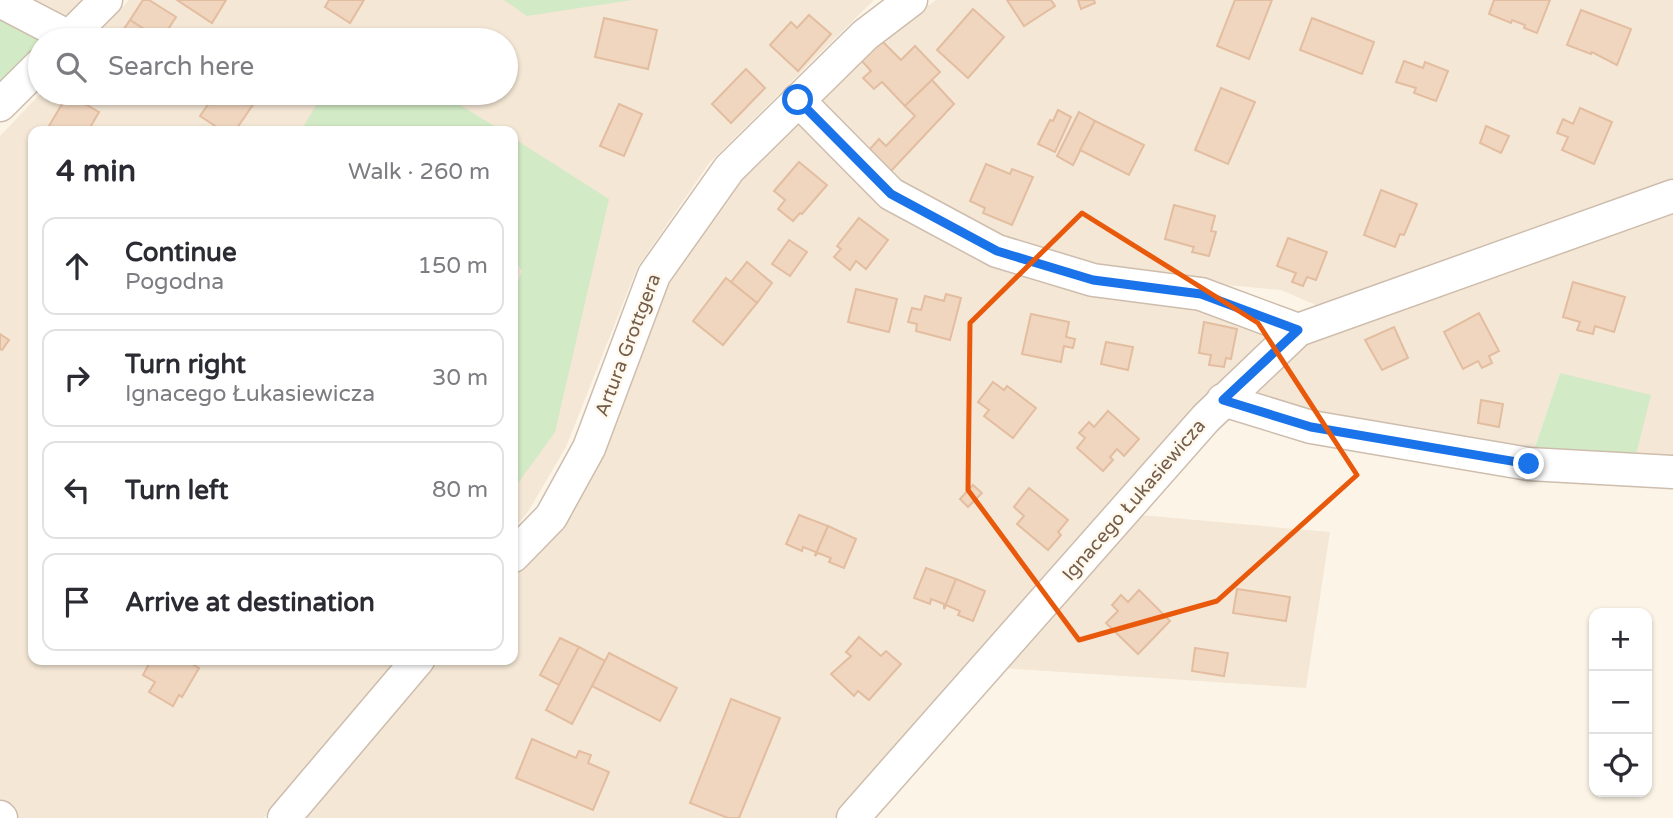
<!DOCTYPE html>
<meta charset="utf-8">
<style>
:root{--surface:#fff;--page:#f2f2f3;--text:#2b2b33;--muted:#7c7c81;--line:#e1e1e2}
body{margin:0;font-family:"Varela Round",sans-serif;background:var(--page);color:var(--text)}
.controls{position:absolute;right:21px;bottom:21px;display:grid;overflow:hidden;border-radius:14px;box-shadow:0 2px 5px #0004}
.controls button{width:63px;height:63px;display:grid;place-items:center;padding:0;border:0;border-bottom:2px solid var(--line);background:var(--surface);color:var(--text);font:35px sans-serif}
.stop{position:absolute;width:21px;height:21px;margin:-16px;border:5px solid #1a73e8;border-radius:50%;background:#fff}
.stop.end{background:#1a73e8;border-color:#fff;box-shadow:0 2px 7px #0008}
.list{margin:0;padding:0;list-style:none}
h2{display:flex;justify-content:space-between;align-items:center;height:91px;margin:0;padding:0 28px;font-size:30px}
h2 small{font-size:23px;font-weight:400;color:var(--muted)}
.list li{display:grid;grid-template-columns:46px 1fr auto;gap:21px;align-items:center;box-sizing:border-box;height:98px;margin:0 14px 14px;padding:0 14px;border:2px solid var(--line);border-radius:14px}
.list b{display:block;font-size:26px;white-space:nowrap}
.list p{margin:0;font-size:23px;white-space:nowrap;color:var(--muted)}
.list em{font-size:23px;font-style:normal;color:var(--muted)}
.icon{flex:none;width:38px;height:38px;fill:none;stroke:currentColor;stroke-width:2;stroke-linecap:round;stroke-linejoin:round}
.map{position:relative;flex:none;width:1673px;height:818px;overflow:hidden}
.search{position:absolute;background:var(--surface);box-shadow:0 2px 5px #0004;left:28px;top:28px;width:490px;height:77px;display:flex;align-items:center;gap:18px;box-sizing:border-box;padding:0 24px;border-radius:38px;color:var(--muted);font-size:26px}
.panel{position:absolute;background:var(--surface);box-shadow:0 2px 5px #0004;left:28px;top:126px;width:490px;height:539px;border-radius:14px}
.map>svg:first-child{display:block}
.residential{fill:#f4e7d5}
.green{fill:#d2eac5}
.building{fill:#f1d6bf;stroke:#e3bda0;stroke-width:2}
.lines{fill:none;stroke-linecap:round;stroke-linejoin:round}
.minor-casing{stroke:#cebdad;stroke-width:35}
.minor{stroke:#fff;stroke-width:32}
.route{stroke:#1a73e8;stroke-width:9}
.marked{fill:none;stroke:#e8590c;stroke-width:5;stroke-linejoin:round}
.labels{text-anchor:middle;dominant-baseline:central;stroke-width:5;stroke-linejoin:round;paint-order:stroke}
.street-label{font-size:19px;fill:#755d4b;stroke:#fff9ed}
</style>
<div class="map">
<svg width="1673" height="818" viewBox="0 0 1673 818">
<rect width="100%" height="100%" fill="#fcf5e7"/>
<g class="residential">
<polygon points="26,0 84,0 65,21"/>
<polygon points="129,0 874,0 710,162 637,268 566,447 528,512 513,529 513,131 33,131 33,660 398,660 264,818 0,818 0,136 41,93 506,93 506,40 91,40"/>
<polygon points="936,0 1673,0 1673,183 1327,310 1281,290 1099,273 991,239 897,183 822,117 823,91 878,40"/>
<polygon points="798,100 890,194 997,251 1298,330 1673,196 1673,472 1632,469 1560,373 1529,464 1225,401 1140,515 1330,532 1306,688 986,667 853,818 284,818 418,660 513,660 513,556 551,517 654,275"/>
</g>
<g class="green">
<polygon points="504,0 632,0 527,16"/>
<polygon points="0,10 44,40 40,40 40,44 0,86"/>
<polygon points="323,93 441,93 502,131 301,131"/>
<polygon points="513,138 609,199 555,432 513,490 513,296 522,271 513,258"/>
<polygon points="1560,373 1651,395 1635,458 1535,447"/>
</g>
<g class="building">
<polygon points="143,0 149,0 176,17 161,40 130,20"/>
<polygon points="177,0 226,0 212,23"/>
<polygon points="329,0 364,0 350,23 325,7"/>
<polygon points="1007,0 1051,0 1055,6 1024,26"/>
<polygon points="1078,0 1094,0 1095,3 1081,9"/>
<polygon points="1235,0 1272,0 1249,59 1217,46"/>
<polygon points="1494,0 1550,0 1537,33 1524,28 1525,25 1512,20 1511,23 1489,14"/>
<polygon points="973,9 1004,37 968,78 937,50"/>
<polygon points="1581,10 1631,29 1617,65 1592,52 1591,54 1567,45"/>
<polygon points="809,15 831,34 798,71 770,45 791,22 797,28"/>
<polygon points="604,18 657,30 648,69 595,57"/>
<polygon points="1312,18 1374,42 1362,74 1300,50"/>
<polygon points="130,20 161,40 116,40"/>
<polygon points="882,41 901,60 915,46 940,72 905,106 882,82 874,89 863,78 871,71 861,60"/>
<polygon points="1404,61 1423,68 1425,62 1448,71 1436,101 1414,93 1416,88 1396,82"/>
<polygon points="746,69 765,88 731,123 712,104"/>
<polygon points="932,80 954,104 890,172 869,150 879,139 886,146 915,116 905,106"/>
<polygon points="1221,88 1255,102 1228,164 1195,150"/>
<polygon points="216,93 261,93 235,131 223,131 200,116"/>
<polygon points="68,94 99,112 88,131 46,131"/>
<polygon points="619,104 642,114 624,156 600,146"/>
<polygon points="1580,108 1612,122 1594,164 1562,150 1568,137 1557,133 1563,119 1573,124"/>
<polygon points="1058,110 1071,117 1055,152 1038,144 1050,120 1053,121"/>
<polygon points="1079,112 1095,121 1073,165 1057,156"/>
<polygon points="1095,121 1144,145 1129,175 1080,150"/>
<polygon points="1486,126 1509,136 1501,153 1480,143"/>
<polygon points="799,162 827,185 802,214 800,213 793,221 778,209 785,200 774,191"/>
<polygon points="986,164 1010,174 1012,169 1033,177 1012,225 983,213 985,208 970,201"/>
<polygon points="1381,190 1417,204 1404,235 1400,234 1395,247 1364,235"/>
<polygon points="1174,205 1215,216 1211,231 1216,232 1209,256 1192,252 1194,247 1165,239"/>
<polygon points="859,218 888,240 866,269 856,261 850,270 834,257 841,249 837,246"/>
<polygon points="1288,238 1327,252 1316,280 1307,277 1303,286 1292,282 1296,273 1277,266"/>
<polygon points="789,240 807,252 790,276 772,264"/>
<polygon points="747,262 772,283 757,303 731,282"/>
<polygon points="726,278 757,303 723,345 693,321"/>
<polygon points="1573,282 1625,297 1614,332 1595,326 1593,334 1577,330 1580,322 1563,317"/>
<polygon points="856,289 897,299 889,332 848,322"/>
<polygon points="946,294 961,298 950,340 916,331 917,324 908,322 912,308 921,310 925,296 944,301"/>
<polygon points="1479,313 1499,351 1489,356 1492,363 1482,368 1478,361 1463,369 1444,332"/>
<polygon points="1031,314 1069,322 1066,337 1075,339 1073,348 1064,346 1061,362 1022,354"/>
<polygon points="1204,322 1237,329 1231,359 1226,358 1224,367 1209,365 1211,355 1199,353"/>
<polygon points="1394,327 1408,358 1382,370 1365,340"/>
<polygon points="0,334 9,340 2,350 0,349"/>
<polygon points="1106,342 1133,347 1128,370 1101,364"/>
<polygon points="993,382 1004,390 1007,386 1036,408 1013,438 984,416 989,410 978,402"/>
<polygon points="1481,400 1503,404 1499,427 1478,423"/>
<polygon points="1108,411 1139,439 1124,456 1117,449 1110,457 1113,460 1103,471 1077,448 1085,438 1079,433 1089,422 1094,427"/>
<polygon points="973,485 982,493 968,507 960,499"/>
<polygon points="1029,488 1068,520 1058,532 1061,535 1048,550 1017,524 1024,516 1014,507"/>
<polygon points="799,515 828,526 815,556 816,552 803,547 802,551 786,544"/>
<polygon points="828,526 856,539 844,568 829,562 831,558 818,553 815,556"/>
<polygon points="926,568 956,579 944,609 944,604 931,599 930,604 914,598"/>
<polygon points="956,579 985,591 973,621 958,615 960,611 946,605 944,609"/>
<polygon points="1237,589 1290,597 1286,621 1233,613"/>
<polygon points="1139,590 1170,621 1138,654 1106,623 1118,611 1112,605 1121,595 1128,602"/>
<polygon points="859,637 881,656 886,651 901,664 869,700 858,691 854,696 831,674 851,656 846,652"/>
<polygon points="560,638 579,647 559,685 540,675"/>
<polygon points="579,647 605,661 572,724 546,710"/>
<polygon points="1195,648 1228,653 1224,676 1192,671"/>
<polygon points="609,653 677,688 660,721 592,686"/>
<polygon points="151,660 185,660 199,668 182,697 179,695 173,706 149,692 155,682 143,675"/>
<polygon points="731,699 780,718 739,818 728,818 690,803"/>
<polygon points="532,739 576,758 579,751 591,755 588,763 609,772 593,810 516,778"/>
</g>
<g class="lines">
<defs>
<g id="minor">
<polyline points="0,1 69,37"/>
<polyline points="66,40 106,0"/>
<polyline points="798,100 891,194 997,251 1093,280 1201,294 1298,330"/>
<polyline points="0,105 40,65"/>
<polyline points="1223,400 1311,427 1529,464 1673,472"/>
<polyline points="513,556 551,517 589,448 654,275 729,169 865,35 911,0"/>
<polyline points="0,817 1,818"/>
<polyline points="284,818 418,660"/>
<polyline points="853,818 1206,418 1298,330 1673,196"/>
</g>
</defs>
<use href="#minor" class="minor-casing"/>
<use href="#minor" class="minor"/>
</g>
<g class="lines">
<polyline class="route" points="798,100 891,194 997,251 1093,280 1201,294 1298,330 1223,400 1311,427 1529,464"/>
</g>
<path class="marked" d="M 1082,213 L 1258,323 L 1357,475 L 1217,601 L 1079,640 L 968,490 L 970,323 Z"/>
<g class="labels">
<g class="street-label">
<text transform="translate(628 345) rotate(-69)">Artura Grottgera</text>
<text transform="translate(1134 500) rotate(-49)">Ignacego Łukasiewicza</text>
</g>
</g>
</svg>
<div class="controls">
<button>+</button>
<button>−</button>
<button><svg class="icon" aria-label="locate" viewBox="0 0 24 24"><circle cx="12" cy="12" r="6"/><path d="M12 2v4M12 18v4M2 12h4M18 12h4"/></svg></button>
</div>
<div class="stop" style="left:798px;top:100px"></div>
<div class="stop end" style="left:1529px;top:464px"></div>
<div class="search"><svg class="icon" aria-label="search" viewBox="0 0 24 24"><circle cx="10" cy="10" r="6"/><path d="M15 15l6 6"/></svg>Search here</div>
<section class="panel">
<h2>4 min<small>Walk · 260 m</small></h2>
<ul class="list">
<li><svg class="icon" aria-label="ahead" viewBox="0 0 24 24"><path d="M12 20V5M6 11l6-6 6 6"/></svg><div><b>Continue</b><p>Pogodna</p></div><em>150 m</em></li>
<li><svg class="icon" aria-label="right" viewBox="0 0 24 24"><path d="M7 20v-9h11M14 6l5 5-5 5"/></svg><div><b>Turn right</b><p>Ignacego Łukasiewicza</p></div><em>30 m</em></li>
<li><svg class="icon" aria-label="left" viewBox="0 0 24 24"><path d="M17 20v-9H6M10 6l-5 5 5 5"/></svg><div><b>Turn left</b></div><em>80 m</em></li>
<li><svg class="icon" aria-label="arrive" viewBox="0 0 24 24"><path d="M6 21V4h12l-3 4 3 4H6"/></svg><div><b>Arrive at destination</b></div></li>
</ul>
</section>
</div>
